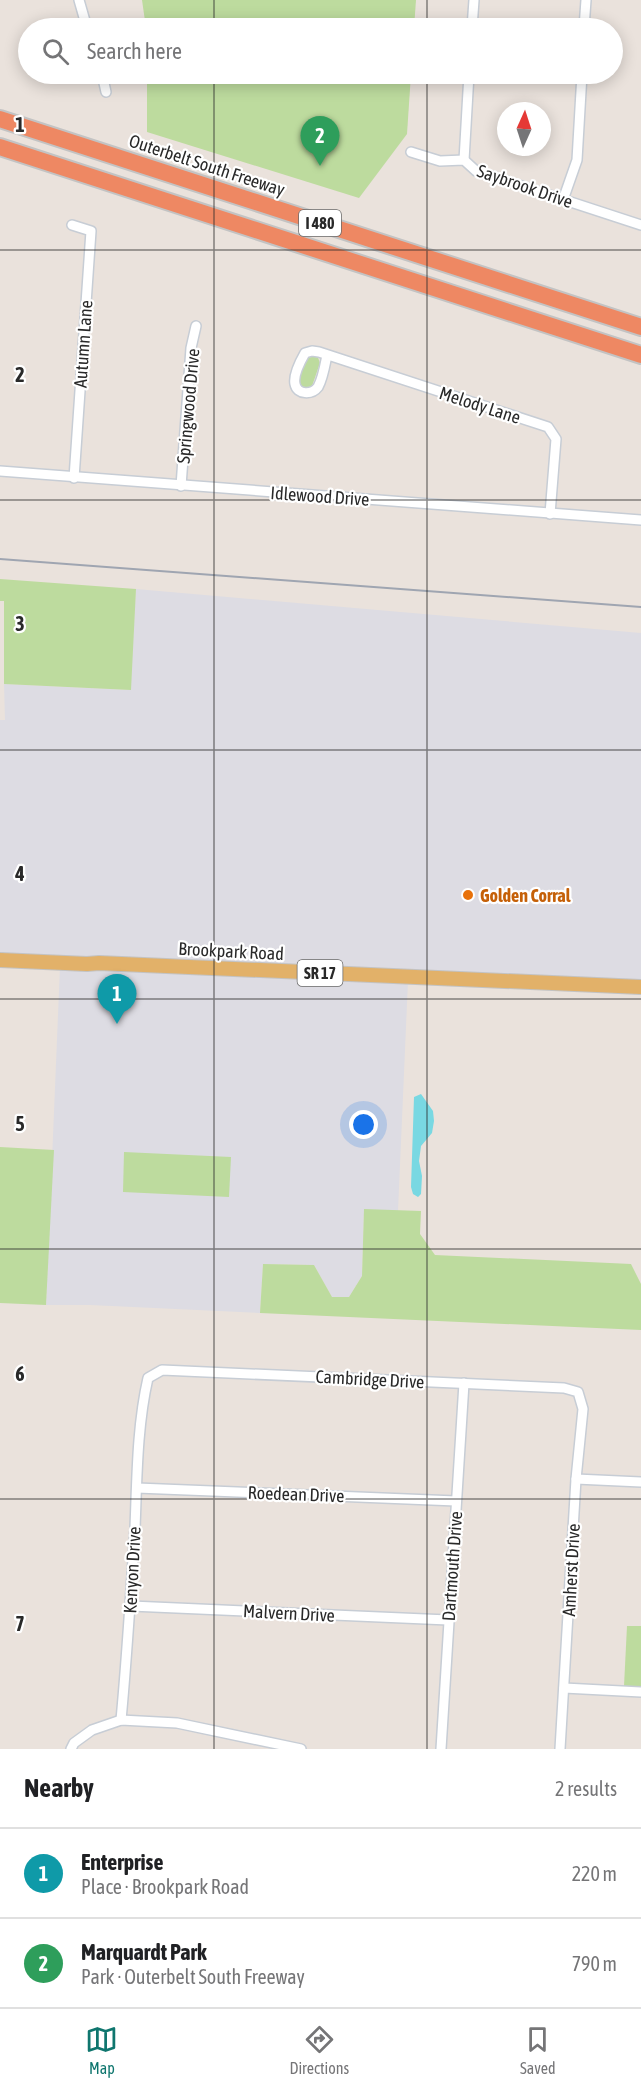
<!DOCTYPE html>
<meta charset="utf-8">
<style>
:root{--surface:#fff;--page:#f2f2f2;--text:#202124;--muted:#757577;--line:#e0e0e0;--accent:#0f766e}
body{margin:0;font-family:"Asap Condensed",sans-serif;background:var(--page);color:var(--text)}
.compass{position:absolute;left:497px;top:102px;width:54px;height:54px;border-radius:50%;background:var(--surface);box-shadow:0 3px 15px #0003;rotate:3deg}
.you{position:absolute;left:364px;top:1125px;width:21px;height:21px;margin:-15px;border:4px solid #fff;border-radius:50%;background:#1a73e8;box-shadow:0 0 0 9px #1a73e833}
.badge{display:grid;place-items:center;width:39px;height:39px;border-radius:50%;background:var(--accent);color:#fff;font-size:20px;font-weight:700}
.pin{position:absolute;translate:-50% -50px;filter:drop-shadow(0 2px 3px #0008)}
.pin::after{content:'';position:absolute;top:32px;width:21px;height:18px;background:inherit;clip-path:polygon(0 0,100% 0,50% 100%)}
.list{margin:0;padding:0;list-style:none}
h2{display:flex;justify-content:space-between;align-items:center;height:78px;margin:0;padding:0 24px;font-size:26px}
h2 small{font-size:20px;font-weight:400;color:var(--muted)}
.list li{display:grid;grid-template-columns:39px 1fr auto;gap:18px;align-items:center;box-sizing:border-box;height:90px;padding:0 24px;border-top:2px solid var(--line)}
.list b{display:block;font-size:22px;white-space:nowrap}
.list p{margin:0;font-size:20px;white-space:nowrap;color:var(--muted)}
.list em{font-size:20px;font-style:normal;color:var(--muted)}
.icon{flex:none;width:33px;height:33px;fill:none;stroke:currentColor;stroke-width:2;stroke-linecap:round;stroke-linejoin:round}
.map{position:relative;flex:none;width:641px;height:1749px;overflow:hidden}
.search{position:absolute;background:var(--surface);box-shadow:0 3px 15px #0003;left:18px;right:18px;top:18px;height:66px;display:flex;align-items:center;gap:15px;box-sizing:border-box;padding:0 21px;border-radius:33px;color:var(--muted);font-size:22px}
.sheet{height:258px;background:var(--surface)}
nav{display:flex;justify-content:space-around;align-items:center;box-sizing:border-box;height:84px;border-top:2px solid var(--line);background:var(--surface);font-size:16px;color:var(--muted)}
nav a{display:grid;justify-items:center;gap:3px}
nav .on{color:var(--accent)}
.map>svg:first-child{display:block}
.industrial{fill:#dddce3}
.green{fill:#bddb9e}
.water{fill:#79d8e2}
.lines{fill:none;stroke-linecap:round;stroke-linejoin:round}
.minor-casing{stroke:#c7cdd5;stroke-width:12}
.primary-casing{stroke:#c3c3c3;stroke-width:16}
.motorway-casing{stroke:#c3c3c3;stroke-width:20}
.minor{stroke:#fff;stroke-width:9}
.primary{stroke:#e2b169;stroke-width:14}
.motorway{stroke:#ee8863;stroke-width:16}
.rail{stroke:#9fa5b1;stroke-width:2}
.grid{fill:none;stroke:#292929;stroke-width:1.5;stroke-opacity:0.55}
.food-dot{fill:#e8710a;stroke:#fff;stroke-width:2}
.labels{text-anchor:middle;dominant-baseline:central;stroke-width:4.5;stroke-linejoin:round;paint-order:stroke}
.shield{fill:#fff;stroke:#696969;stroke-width:1.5}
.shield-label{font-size:16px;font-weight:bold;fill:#292929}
.street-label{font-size:18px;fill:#292929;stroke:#fff}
.food-label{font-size:18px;font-weight:bold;fill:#c56008;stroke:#fff;text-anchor:start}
.grid-label{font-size:20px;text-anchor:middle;font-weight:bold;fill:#292929;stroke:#fff;stroke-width:4.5;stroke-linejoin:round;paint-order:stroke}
</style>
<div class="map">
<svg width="641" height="1749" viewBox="0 0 641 1749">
<rect width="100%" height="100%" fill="#eae2dc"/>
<g class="industrial">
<polygon points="136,589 641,633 641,981 0,955 0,720 5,720 4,684 130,690"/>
<polygon points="60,967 408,981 398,1211 364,1210 362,1276 349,1297 332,1297 314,1265 263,1264 260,1313 90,1305 46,1305"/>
</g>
<g class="green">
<polygon points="142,0 416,0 414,28 146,28"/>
<polygon points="147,74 411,74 407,134 359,198 147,132"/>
<polygon points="307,355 317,355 320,363 312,386 307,389 299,387 297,380"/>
<polygon points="0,579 136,589 131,690 4,684 4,601 0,601"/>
<polygon points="0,1147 54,1150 46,1305 0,1303"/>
<polygon points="124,1152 231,1157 229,1197 123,1192"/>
<polygon points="364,1209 421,1211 420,1234 435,1255 631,1264 641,1284 641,1330 260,1313 263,1264 314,1265 332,1297 349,1297 362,1276"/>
<polygon points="627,1626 641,1626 641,1687 624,1686"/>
</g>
<polygon class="water" points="421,1094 433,1111 434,1121 432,1133 421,1146 419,1161 422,1176 421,1194 418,1197 413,1194 411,1187 414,1097"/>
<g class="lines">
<defs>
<g id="minor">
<polyline points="79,0 87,28"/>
<polyline points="472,28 474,0"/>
<polyline points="584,28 586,0"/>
<polyline points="102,74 106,92"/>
<polyline points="411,152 440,161 464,160 476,171 641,225"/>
<polyline points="464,160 469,74"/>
<polyline points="563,200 577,160 582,74"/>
<polyline points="72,225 91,231 74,478"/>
<path d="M 327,355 C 325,365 323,378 318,387 C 312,395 297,395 295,384 C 293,375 301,360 305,353 L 312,351 L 319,352 L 548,427 L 556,439 L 550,514"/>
<polyline points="0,471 641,520"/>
<polyline points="181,486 191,348 196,326"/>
<polyline points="576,1479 641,1482"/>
<polyline points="137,1488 456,1501"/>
<polyline points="131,1606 448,1620"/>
<polyline points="564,1688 641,1692"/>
<path d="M 121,1720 C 127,1656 131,1592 135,1528 C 137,1478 137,1426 148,1378 L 162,1370 L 564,1388 L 578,1392 L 583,1409 L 576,1479 L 560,1749"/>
<polyline points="71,1749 74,1743 92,1730 121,1720 177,1723 301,1749"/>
<polyline points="441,1749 464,1383"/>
</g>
<polyline id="primary" points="0,960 87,964 99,963 641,987"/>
<g id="motorway">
<polyline points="0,119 641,327"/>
<polyline points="0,147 641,355"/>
</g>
</defs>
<use href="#minor" class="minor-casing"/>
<use href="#primary" class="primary-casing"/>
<use href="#motorway" class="motorway-casing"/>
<use href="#minor" class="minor"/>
<use href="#primary" class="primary"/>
<use href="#motorway" class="motorway"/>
<polyline class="rail" points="0,559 641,607"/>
</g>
<path class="grid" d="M 214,0 L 214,28M 427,0 L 427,28M 214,74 L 214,1749M 427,74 L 427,1749M 0,250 L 641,250M 0,500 L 641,500M 0,750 L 641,750M 0,999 L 641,999M 0,1249 L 641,1249M 0,1499 L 641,1499"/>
<circle class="food-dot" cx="468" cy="895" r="6"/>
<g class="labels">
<g class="shield">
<rect x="299" y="210" width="42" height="26" rx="4.5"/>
<rect x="297.5" y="960" width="45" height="26" rx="4.5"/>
</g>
<g class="shield-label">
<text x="320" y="223">I 480</text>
<text x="320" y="973">SR 17</text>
</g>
<g class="street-label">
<text transform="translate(207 165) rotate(18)">Outerbelt South Freeway</text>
<text transform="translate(525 186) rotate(19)">Saybrook Drive</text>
<text transform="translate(83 344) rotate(-86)">Autumn Lane</text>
<text transform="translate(480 405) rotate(18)">Melody Lane</text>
<text transform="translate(188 406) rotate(-85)">Springwood Drive</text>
<text transform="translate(320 496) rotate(4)">Idlewood Drive</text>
<text transform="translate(231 951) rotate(3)">Brookpark Road</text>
<text transform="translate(370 1379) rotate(3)">Cambridge Drive</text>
<text transform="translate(296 1494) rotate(2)">Roedean Drive</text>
<text transform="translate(452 1566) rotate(-86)">Dartmouth Drive</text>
<text transform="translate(132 1570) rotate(-87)">Kenyon Drive</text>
<text transform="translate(571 1570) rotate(-87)">Amherst Drive</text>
<text transform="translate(289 1613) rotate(3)">Malvern Drive</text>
</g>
<g class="food-label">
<text x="480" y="895">Golden Corral</text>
</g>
</g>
<g class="grid-label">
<text x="20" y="132">1</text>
<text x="20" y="382">2</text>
<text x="20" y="631">3</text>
<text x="20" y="881">4</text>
<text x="20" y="1131">5</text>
<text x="20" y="1381">6</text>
<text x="20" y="1631">7</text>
</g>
</svg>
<svg class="compass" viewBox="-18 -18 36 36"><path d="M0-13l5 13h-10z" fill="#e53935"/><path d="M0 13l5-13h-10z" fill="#757577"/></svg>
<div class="you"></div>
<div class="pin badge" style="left:117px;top:1024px;background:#0f9aa8">1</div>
<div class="pin badge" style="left:320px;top:166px;background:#2e9e5b">2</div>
<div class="search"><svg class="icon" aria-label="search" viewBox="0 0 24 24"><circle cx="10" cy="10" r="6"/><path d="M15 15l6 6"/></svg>Search here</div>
</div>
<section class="sheet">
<h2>Nearby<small>2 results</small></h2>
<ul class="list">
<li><span class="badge" style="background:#0f9aa8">1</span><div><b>Enterprise</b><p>Place · Brookpark Road</p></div><em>220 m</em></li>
<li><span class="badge" style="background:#2e9e5b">2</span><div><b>Marquardt Park</b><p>Park · Outerbelt South Freeway</p></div><em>790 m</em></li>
</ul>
</section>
<nav>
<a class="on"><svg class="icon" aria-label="map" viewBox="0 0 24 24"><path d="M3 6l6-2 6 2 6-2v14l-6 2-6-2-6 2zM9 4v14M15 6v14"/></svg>Map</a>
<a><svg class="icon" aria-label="directions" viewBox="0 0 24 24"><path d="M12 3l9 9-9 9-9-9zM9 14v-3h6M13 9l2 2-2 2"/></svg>Directions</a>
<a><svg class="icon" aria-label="saved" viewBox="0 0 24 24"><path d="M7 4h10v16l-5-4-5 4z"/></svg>Saved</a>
</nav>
